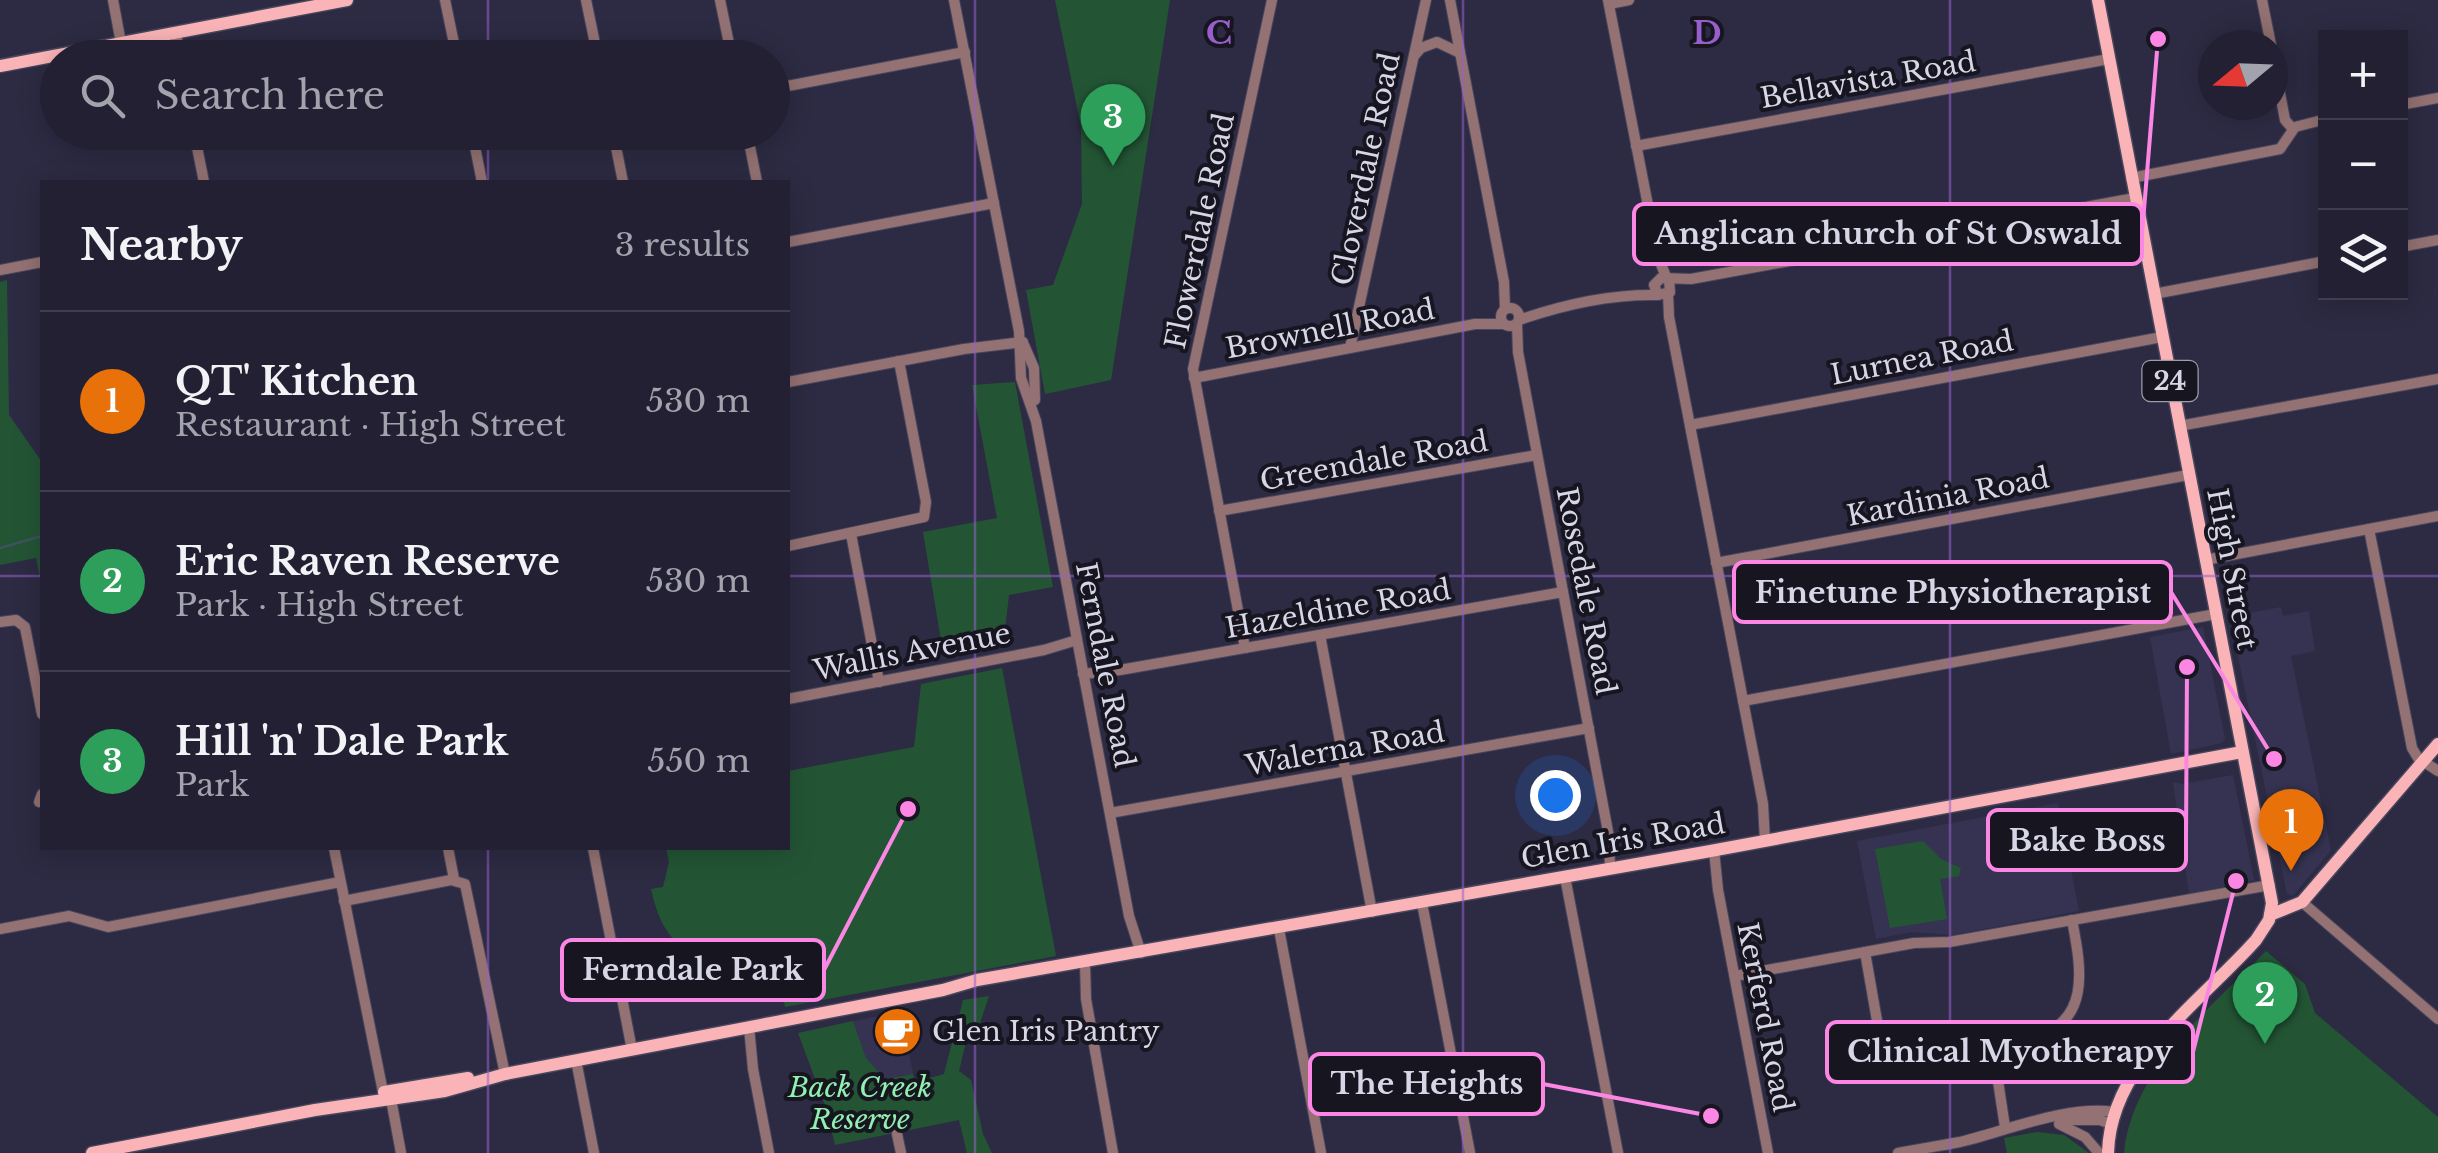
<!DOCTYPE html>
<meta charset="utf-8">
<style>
:root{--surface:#222032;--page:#2a283a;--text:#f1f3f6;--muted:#a2a3ac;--line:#3f3e4d;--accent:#fc86e3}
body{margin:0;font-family:"Libre Baskerville",serif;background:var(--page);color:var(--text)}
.controls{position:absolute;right:30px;top:30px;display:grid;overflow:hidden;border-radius:0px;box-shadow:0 5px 25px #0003}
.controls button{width:90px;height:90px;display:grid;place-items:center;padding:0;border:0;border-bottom:2px solid var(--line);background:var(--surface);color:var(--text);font:50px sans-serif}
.compass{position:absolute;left:2198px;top:30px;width:90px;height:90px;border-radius:50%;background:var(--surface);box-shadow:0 5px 25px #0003;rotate:251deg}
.you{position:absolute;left:1555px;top:795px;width:35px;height:35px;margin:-25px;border:8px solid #fff;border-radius:50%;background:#1a73e8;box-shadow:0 0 0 15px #1a73e833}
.badge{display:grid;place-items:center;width:65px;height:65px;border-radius:50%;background:var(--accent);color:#fff;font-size:32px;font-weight:700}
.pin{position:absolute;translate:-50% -82px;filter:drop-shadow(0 2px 5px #0008)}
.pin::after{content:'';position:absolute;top:52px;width:35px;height:30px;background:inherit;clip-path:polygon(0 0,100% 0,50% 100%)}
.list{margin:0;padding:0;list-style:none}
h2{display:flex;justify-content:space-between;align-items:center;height:130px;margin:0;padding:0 40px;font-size:42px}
h2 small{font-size:32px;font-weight:400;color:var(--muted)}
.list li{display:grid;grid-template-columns:65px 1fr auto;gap:30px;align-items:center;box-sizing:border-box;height:180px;padding:0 40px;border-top:2px solid var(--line)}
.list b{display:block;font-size:38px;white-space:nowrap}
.list p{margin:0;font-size:32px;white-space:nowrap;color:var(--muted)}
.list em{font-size:32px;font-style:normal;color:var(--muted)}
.icon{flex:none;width:55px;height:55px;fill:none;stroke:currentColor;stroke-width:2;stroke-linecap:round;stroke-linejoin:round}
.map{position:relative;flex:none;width:2438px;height:1153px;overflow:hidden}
.search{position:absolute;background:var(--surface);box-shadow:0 5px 25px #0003;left:40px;top:40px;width:750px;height:110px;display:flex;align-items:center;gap:25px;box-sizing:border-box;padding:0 35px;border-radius:55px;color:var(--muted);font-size:38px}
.panel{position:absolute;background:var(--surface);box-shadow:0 5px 25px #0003;left:40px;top:180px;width:750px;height:670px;border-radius:0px}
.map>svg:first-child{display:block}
.built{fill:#363352}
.green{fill:#235535}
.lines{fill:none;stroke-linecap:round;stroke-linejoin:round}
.stream{stroke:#40525d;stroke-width:2.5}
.minor-casing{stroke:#48465d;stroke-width:12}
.major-casing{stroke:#48465d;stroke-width:15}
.minor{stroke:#947273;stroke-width:10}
.major{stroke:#fab4b7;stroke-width:12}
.grid{fill:none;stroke:#975fcb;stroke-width:2.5;stroke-opacity:0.55}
.labels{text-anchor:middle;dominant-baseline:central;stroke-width:8;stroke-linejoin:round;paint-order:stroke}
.shield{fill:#161520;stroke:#9d9cab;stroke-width:2.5}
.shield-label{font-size:25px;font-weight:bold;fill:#d7d6e6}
.street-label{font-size:28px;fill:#d7d6e6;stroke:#161520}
.poi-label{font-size:28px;fill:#d7d6e6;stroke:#161520;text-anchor:start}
.park-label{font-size:28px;font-style:italic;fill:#91efb0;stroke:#161520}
.grid-label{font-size:32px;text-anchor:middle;font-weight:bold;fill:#975fcb;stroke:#161520;stroke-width:8;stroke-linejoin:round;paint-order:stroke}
.leader{fill:none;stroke:#fc86e3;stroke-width:4}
.callout-dot{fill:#fc86e3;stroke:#161520;stroke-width:4}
.callout{fill:#161520;stroke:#fc86e3;stroke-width:4}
.callout-label{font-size:30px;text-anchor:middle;font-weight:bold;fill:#d7d6e6}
</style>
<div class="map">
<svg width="2438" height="1153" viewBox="0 0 2438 1153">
<rect width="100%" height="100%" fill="#2d2b43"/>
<g class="built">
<polygon points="2281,607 2283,616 2309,611 2315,651 2291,656 2331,850 2293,896 2287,894 2230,617"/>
<polygon points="2203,627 2225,739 2222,743 2171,754 2150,637"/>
<polygon points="2233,775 2254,880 2189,894 2173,782 2182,784"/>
<polygon points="2058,803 2079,911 1952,935 1911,932 1876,939 1857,841"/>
<polygon points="901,1012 913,1074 885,1079 866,1058 853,1021"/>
</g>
<g class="green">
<polygon points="1055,0 1170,0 1111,380 1045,394 1026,290 1053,285 1082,204 1081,127"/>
<polygon points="7,280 9,415 42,462 42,588 36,558 0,565 0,282"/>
<polygon points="1015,382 1053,587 1009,595 1003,647 944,658 923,532 997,518 972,385"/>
<path d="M 1002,668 L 1056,956 L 785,1007 L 778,972 L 748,959 L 700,964 C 670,939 660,928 651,889 L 663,887 L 669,862 L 666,848 L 788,848 L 788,771 L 914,747 L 921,684 Z"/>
<polygon points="1923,841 1941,859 1961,868 1959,876 1940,879 1947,919 1890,928 1875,849"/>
<path d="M 2266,951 L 2305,984 L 2315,1013 L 2438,1117 L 2438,1153 L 2124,1153 C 2132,1069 2211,1008 2266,951 Z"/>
<polygon points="989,996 976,1035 967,1037 959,1071 971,1080 983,1134 992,1153 967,1153 959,1120 835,1145 826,1108 798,1033 853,1021 866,1058 885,1079 913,1074 915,1082 944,1074 963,1000"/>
<polygon points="2037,1132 2064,1135 2089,1153 2007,1153 2004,1138"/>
</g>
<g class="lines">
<polyline class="stream" points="0,548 42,536"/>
<defs>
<g id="minor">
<polyline points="113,0 121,43"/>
<polyline points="445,0 457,58"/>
<polyline points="586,0 598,58"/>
<polyline points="720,0 732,58"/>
<polyline points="954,0 1019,331 1021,378 1036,421 1129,916 1141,953"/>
<polyline points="1450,0 1504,282 1505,309"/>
<polyline points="1608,0 1658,257 1667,279"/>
<polyline points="2262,0 2271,45"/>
<polyline points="1609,4 1629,0"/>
<polyline points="176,33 180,58"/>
<polyline points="1414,56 1421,48 1437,42 1460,53"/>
<polyline points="2273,56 2285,120 2293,129"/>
<polyline points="772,89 965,52"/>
<polyline points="2400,105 2438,98"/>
<polyline points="194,132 204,182"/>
<polyline points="472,132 482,182"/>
<polyline points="613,132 623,182"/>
<polyline points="747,132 757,182"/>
<polyline points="1636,146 2109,59"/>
<polyline points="2131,178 2280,149 2295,127 2326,119"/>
<polyline points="788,242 994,203"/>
<polyline points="2400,247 2438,240"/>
<polyline points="0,270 42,262"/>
<polyline points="1669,280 1670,292 1658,295 1654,285 1661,278 1691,279 2135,198"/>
<polyline points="1668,294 1669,317 1763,804 1765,841"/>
<polyline points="2154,294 2326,261"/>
<circle cx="1510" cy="317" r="9"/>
<path d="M 1519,320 C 1562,305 1612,294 1658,295"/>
<polyline points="1517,324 1518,352 1609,837 1610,869"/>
<polyline points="1024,345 1034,368 1035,400"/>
<polyline points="1350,348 1426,0"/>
<polyline points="1194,378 1475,324 1504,324"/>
<polyline points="788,382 964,349 1023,342"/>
<polyline points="1690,425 2162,337"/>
<polyline points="2179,426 2438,379"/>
<polyline points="1219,511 1537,455"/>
<polyline points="2369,529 2412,748 2418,758 2438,771"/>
<polyline points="851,534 879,682"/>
<polyline points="788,546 924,517 926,502 899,361"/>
<polyline points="2205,560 2438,516"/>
<polyline points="1716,563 2188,475"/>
<polyline points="0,622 16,620 25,627 42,714"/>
<polyline points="1320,635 1372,912"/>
<polyline points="1245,648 1193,369 1272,0"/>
<polyline points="1083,674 1120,670 1563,592"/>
<polyline points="788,699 1044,650 1077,640"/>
<polyline points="1743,701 2216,614"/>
<polyline points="39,802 42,794"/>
<polyline points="1110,813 1589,728"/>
<polyline points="334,848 383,1092"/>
<polyline points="448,848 454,879"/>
<polyline points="593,848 632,1050"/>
<polyline points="1714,850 1718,890 1768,1153"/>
<polyline points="1565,877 1618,1153"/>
<polyline points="344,901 451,880 465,884 505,1074"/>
<polyline points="2302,902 2438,1019"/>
<polyline points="1422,903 1470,1153"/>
<polyline points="0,929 69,916 108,927 340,882"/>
<polyline points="1279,929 1321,1153"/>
<polyline points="1865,952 1879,1032"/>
<polyline points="1085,963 1086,999 1113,1153"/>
<polyline points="1735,976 1914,943 1949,942 2270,885"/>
<polyline points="749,1027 753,1069 769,1153"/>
<circle cx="1878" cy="1038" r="7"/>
<polyline points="576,1060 594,1153"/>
<polyline points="391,1099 401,1153"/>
<polyline points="2065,1120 2100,1120 2111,1124"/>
<polyline points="2059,1124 2085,1137 2099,1153"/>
<path d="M 2005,1127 L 1994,1055 C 2002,1042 2014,1042 2028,1039 C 2093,1025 2081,967 2072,920"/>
<polyline points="897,1134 901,1153"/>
<path d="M 1898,1153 C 1918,1149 1940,1146 1960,1142 C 2006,1131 2067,1105 2114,1112"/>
</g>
<g id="major">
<path d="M 2098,0 L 2272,903 L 2269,920 L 2256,940 C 2201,1002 2110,1063 2108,1153"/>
<polyline points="0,66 347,0"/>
<polyline points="2270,915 2302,902 2438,744"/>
<polyline points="384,1092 468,1078"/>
<polyline points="92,1153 315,1110 445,1091 505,1074 943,990 977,980 1705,852 2242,752"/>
</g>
</defs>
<use href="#minor" class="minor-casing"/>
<use href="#major" class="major-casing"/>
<use href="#minor" class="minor"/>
<use href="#major" class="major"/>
</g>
<path class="grid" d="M 488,0 L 488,58M 975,0 L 975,1153M 1463,0 L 1463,1153M 1950,0 L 1950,1153M 488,132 L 488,182M 0,576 L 42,576M 788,576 L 2438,576M 488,848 L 488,1153"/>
<defs>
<symbol id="cafe-disc" viewBox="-11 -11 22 22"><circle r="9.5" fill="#e8710a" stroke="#161520"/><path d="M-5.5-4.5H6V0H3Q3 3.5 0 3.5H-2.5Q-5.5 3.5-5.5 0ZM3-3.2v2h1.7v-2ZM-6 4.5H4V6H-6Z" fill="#fff"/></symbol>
</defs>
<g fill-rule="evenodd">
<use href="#cafe-disc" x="870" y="1004" width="55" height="55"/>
</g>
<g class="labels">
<rect class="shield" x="2142.5" y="361" width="55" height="40" rx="8"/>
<g class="shield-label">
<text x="2170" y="381">24</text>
</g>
<g class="street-label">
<text transform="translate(1868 80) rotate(-10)">Bellavista Road</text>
<text transform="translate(1366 169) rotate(-78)">Cloverdale Road</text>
<text transform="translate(1200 231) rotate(-78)">Flowerdale Road</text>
<text transform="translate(1330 329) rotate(-11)">Brownell Road</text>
<text transform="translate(1922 358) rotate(-11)">Lurnea Road</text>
<text transform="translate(1374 461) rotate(-10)">Greendale Road</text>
<text transform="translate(1948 497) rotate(-11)">Kardinia Road</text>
<text transform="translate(2232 569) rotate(79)">High Street</text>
<text transform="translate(1586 591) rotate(79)">Rosedale Road</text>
<text transform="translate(1338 609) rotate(-10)">Hazeldine Road</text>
<text transform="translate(912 652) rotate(-11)">Wallis Avenue</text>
<text transform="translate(1105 665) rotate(79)">Ferndale Road</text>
<text transform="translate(1345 749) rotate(-10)">Walerna Road</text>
<text transform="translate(1623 841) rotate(-10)">Glen Iris Road</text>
<text transform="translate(1765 1017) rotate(79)">Kerferd Road</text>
</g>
<g class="poi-label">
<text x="932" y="1031">Glen Iris Pantry</text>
</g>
<g class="park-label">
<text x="860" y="1087">Back Creek<tspan x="860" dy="32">Reserve</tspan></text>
</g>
</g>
<g class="grid-label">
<text x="1219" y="44">C</text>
<text x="1707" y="44">D</text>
</g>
<path class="leader" d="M2158 39L2142 234M2274 759L2171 592M2187 667L2186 840M908 809L824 970M2236 881L2193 1052M1711 1116L1543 1084"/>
<g class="callout-dot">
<circle cx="2158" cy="39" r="10"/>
<circle cx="2274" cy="759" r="10"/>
<circle cx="2187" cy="667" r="10"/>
<circle cx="908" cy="809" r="10"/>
<circle cx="2236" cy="881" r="10"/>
<circle cx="1711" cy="1116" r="10"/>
</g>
<g class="callout">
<rect x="1634" y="204" width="508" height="60" rx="10"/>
<rect x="1734" y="562" width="437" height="60" rx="10"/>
<rect x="1988" y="810" width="198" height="60" rx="10"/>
<rect x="562" y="940" width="262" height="60" rx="10"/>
<rect x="1827" y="1022" width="366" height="60" rx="10"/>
<rect x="1310" y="1054" width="233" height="60" rx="10"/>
</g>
<g class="callout-label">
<text x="1888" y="244">Anglican church of St Oswald</text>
<text x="1953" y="603">Finetune Physiotherapist</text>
<text x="2087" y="851">Bake Boss</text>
<text x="693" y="980">Ferndale Park</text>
<text x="2010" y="1062">Clinical Myotherapy</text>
<text x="1427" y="1094">The Heights</text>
</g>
</svg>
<div class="controls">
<button>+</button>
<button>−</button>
<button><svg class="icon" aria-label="layers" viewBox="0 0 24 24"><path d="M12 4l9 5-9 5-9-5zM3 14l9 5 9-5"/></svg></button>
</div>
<svg class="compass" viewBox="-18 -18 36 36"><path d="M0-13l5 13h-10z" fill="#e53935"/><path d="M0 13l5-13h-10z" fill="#a2a3ac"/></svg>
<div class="you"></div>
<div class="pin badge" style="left:2291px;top:871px;background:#e8710a">1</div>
<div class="pin badge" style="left:2265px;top:1044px;background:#2e9e5b">2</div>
<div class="pin badge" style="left:1113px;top:166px;background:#2e9e5b">3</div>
<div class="search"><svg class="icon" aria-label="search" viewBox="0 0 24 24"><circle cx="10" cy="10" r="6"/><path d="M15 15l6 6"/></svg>Search here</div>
<section class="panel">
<h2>Nearby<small>3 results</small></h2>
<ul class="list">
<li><span class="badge" style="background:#e8710a">1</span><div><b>QT' Kitchen</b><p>Restaurant · High Street</p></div><em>530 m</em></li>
<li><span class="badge" style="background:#2e9e5b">2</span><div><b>Eric Raven Reserve</b><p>Park · High Street</p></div><em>530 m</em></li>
<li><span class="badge" style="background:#2e9e5b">3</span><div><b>Hill 'n' Dale Park</b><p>Park</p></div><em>550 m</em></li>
</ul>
</section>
</div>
